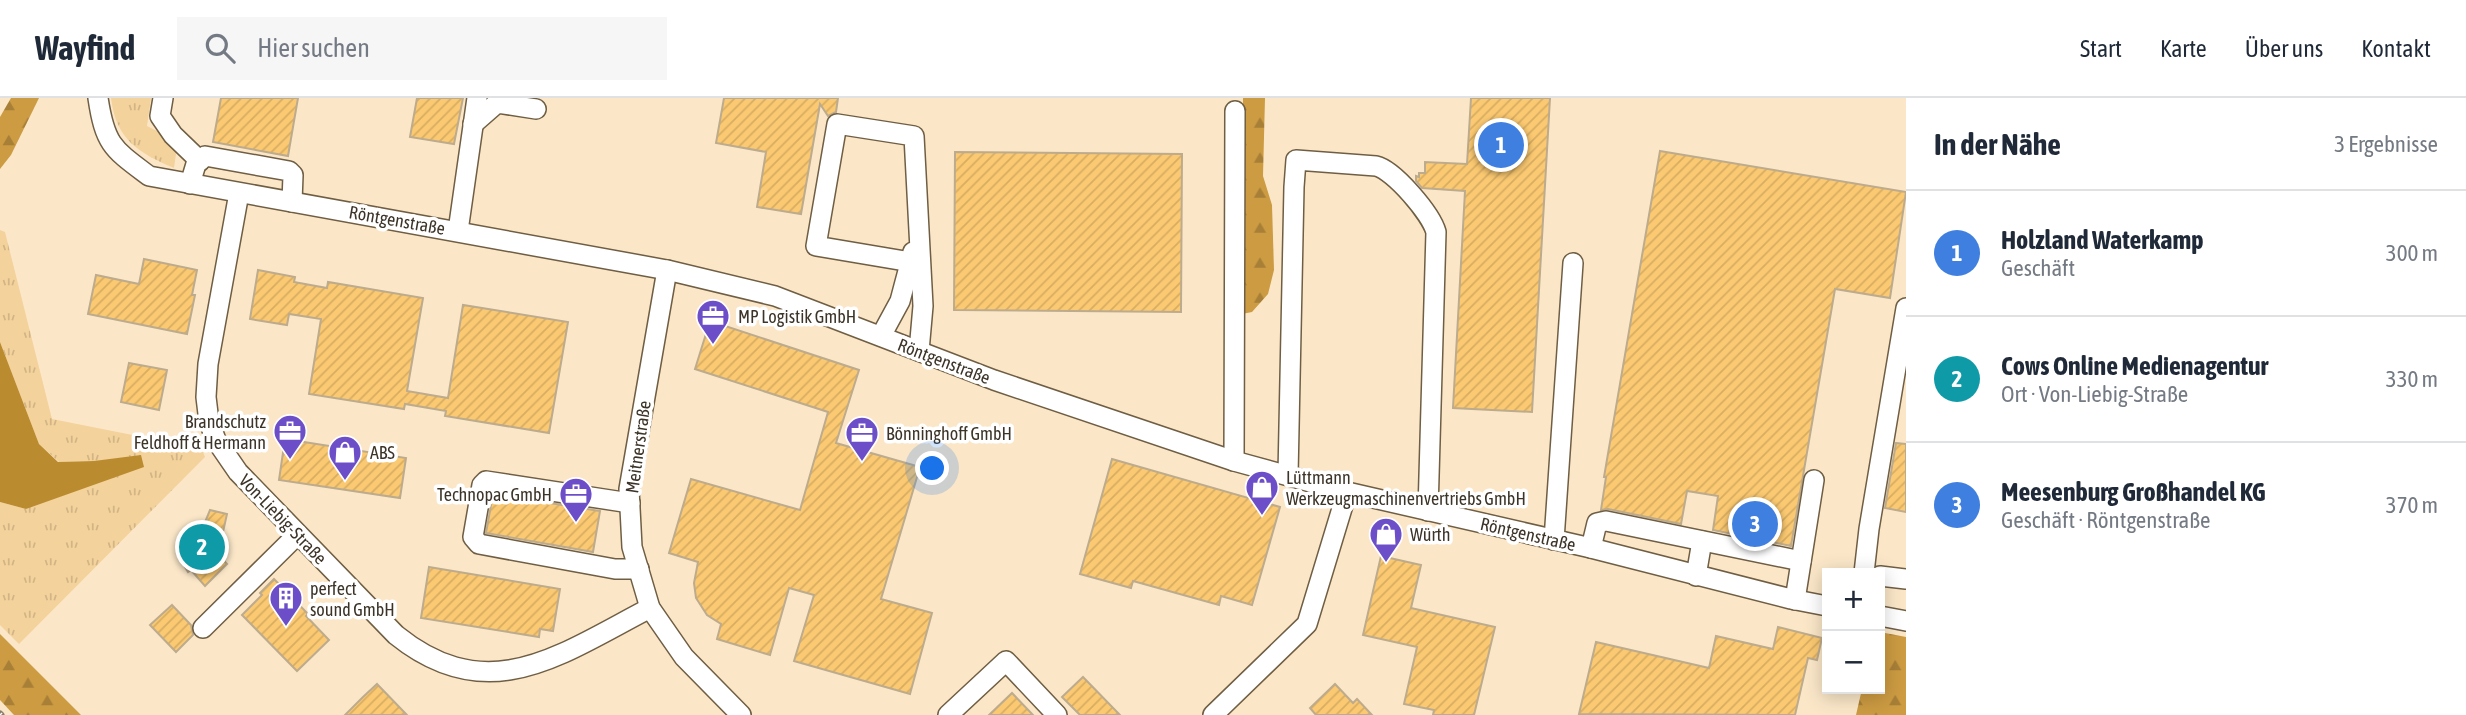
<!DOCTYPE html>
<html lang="de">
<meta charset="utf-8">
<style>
:root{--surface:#fff;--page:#f6f6f7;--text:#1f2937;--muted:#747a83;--line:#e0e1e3;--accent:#b45309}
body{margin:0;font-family:"Asap Condensed",sans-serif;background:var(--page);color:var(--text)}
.controls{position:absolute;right:21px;bottom:21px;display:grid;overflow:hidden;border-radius:0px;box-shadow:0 4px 18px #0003}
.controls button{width:63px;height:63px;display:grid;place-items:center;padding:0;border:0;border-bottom:2px solid var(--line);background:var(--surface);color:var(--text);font:35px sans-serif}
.you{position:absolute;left:933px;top:371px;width:24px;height:24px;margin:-18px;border:5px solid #fff;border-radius:50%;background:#1a73e8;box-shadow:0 0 0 10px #1a73e833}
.badge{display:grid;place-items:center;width:46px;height:46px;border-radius:50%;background:var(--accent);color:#fff;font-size:23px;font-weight:700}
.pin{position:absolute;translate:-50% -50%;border:4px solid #fff;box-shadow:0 2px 7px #0006}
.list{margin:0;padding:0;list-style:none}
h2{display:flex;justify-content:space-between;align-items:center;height:91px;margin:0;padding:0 28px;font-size:30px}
h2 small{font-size:23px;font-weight:400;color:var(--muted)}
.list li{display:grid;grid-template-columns:46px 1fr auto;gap:21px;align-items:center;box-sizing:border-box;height:126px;padding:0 28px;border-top:2px solid var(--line)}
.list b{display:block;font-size:26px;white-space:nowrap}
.list p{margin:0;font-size:23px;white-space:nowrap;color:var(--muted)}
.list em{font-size:23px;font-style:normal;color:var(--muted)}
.icon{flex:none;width:38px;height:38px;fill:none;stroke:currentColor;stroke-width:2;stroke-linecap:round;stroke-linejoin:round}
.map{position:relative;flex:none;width:1906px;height:617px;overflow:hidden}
header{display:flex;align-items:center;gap:42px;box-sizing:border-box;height:98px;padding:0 35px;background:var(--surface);border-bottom:2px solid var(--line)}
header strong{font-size:33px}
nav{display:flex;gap:38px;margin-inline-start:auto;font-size:24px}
.search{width:490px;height:63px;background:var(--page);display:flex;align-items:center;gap:18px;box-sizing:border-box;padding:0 24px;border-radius:0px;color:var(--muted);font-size:26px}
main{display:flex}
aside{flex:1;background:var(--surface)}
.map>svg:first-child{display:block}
.grass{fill:url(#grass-tufts)}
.forest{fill:url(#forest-firs)}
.water{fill:#bb8b2f}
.building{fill:url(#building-hatch);stroke:#bdab8e;stroke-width:2}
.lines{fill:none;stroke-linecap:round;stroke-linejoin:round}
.minor-casing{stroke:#6f5e43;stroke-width:22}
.minor{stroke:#fff;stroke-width:19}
.rail-casing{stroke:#8b7e6a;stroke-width:7}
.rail{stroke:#fff;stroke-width:4.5;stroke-dasharray:13;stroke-linecap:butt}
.labels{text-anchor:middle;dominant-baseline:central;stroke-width:7;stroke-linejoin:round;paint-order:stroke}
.street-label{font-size:18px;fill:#3c3428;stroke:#fff}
.poi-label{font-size:18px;fill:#3c3428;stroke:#fff;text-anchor:start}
</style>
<header>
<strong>Wayfind</strong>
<div class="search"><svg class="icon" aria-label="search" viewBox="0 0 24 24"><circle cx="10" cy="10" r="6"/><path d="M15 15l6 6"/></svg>Hier suchen</div>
<nav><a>Start</a><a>Karte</a><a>Über uns</a><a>Kontakt</a></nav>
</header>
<main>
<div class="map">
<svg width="1906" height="617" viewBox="0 0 1906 617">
<defs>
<pattern id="grass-tufts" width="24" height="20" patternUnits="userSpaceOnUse" patternTransform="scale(1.75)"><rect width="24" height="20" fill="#f4d29b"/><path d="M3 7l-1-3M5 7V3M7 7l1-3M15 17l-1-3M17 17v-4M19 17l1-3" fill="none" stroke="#d2b586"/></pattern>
<pattern id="forest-firs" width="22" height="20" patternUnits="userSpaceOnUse" patternTransform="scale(1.75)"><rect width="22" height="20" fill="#cc9b42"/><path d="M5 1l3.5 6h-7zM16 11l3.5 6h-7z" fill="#a77f37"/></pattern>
<pattern id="building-hatch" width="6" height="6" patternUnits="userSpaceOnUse" patternTransform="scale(1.75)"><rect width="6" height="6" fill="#fbc971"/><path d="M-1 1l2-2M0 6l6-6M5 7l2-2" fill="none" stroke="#d8ad62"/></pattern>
</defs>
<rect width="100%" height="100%" fill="#fbe7c8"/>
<g class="grass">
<path d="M 111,0 L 151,0 L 147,28 L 163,36 L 177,49 L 174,70 C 139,55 116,42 111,0 Z"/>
<polygon points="0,132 5,134 52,321 183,347 198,341 205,359 19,546 0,527 0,404 26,411 94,363 59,364 39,346 0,244"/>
</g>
<g class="forest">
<polygon points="11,0 39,0 11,57 0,71 0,19"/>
<polygon points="1243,0 1265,0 1263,78 1272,107 1274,172 1268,196 1252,214 1242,216"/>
<polygon points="1880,534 1906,539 1906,617 1856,617 1862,591 1880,591"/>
<polygon points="0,536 81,617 14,617 0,602"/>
</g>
<polygon class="water" points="0,244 39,346 58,364 94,363 141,357 144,369 26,411 0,404"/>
<g class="building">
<polygon points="221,0 298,0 288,58 213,44"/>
<polygon points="417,0 463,0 454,46 410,39"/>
<polygon points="724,0 838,0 836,14 828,18 820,6 801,116 757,109 766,54 716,45"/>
<polygon points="1471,0 1550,0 1532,314 1453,310 1465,93 1422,90 1416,83 1416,78 1419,79 1419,75 1425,75 1425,64 1467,66"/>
<polygon points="1660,53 1906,94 1890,200 1835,191 1791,448 1713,432 1718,398 1687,393 1681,426 1608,411 1601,412 1606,379 1604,379"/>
<polygon points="955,54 1182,56 1181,214 954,212"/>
<polygon points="144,161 197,172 192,197 195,197 187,236 88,216 96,177 139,186"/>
<polygon points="258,172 295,179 294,184 327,190 328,184 423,200 407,293 448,300 463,207 568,224 549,335 445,318 446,313 405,306 404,311 309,296 321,221 289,216 287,227 250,221"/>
<polygon points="710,223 859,272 836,345 920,369 881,501 932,515 910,596 794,563 814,497 789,490 770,557 717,541 721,526 707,517 696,500 694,485 698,464 669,455 691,381 800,412 828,314 695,271"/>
<polygon points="129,265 167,272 159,312 121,304"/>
<polygon points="285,341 406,360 400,400 279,382"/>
<polygon points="1896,345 1906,346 1906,414 1885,410"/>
<polygon points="1112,361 1280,409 1252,507 1221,498 1219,507 1133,483 1131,490 1080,476"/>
<polygon points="493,396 600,413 593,454 486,435"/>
<polygon points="210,412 227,416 223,434 213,451 227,466 205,488 191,472 188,474 179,459 199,439"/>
<polygon points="1381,458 1421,467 1411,510 1495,529 1474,617 1433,617 1434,612 1404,606 1417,549 1363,537"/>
<polygon points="429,469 560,491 553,533 540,531 539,539 421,520"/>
<polygon points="274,481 308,516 306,518 329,542 297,573 242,517 262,497 260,495"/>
<polygon points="172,507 191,527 193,537 176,554 150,527"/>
<polygon points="1778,529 1822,540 1817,562 1808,560 1795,617 1579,616 1596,544 1709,570 1716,538 1773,551"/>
<polygon points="1083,579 1120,617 1080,617 1062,599"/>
<polygon points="377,586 407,617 345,617 363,599"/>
<polygon points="1335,586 1353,605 1357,601 1372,617 1316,617 1310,610"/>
<polygon points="1012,595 1033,617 989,617"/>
</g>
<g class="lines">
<defs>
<g id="minor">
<path d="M 98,0 C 105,47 113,51 149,78 L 667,172 L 775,198 L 994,282 L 1234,363 L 1347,394 L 1591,450 L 1791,501 L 1827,508"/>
<polyline points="163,0 160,18 173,37 200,63"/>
<polyline points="473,26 497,5 536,11"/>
<polyline points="190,86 196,66 205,58 289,73 293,77 292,104"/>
<path d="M 239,95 L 208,266 L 206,299 L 209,324 L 216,342 L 238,374 L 396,537 C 489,612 561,556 650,510"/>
<polyline points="458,133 477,0"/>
<polyline points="911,164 816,148 837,26 914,38 923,208 919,253"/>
<polyline points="667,172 629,391 632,449 650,510 684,559 741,617"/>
<polyline points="881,238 900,203 913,154"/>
<polyline points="1234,363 1235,13"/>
<path d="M 1288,377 L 1294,89 L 1296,62 L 1376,68 C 1394,72 1431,116 1436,134 L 1428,413"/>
<polyline points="630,405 486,383 482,387 473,439 479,446 615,471 639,471"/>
<polyline points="1554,442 1573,165"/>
<polyline points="1591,450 1597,425 1606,423 1801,463"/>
<polyline points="1864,475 1869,431 1906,210"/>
<polyline points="1696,478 1702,443"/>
<polyline points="1880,478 1906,481"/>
<polyline points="1795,502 1814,382"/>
<polyline points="1880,518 1906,523"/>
<polyline points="203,530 297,437"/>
<polyline points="948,617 1006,563 1057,617"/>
<polyline points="1213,617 1307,526 1347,394"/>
</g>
</defs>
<use href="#minor" class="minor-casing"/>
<use href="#minor" class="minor"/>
<defs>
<polyline id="rail" points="0,616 1,617"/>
</defs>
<use href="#rail" class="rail-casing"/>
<use href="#rail" class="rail"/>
</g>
<defs>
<symbol id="office-pin" viewBox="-11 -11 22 30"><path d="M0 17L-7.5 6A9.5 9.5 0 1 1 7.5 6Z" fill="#6c4fc8" stroke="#fff"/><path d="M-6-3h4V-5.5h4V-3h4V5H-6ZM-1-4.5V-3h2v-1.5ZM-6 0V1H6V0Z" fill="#fff"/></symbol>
<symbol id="shop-pin" viewBox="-11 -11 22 30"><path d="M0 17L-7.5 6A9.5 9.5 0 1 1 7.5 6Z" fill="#6c4fc8" stroke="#fff"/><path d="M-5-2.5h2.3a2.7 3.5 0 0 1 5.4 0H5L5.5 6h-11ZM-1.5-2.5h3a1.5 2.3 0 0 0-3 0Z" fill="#fff"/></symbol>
<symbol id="building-pin" viewBox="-11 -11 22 30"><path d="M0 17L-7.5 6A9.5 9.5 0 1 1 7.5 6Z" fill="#6c4fc8" stroke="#fff"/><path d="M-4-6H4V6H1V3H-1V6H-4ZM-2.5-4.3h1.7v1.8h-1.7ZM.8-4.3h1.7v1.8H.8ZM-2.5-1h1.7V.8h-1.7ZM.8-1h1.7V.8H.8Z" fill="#fff"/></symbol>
</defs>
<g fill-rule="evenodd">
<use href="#office-pin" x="694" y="199" width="38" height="52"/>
<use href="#office-pin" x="271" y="314" width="38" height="52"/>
<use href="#office-pin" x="843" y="316" width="38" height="52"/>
<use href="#shop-pin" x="326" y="335" width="38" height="52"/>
<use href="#shop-pin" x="1243" y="370" width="38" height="52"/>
<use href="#office-pin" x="557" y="377" width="38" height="52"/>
<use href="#shop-pin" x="1367" y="417" width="38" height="52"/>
<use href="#building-pin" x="267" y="481" width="38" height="52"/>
</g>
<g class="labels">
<g class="street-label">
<text transform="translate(397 122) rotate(10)">Röntgenstraße</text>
<text transform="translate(944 263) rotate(21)">Röntgenstraße</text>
<text transform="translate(638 349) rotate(-82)">Meitnerstraße</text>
<text transform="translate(283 421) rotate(46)">Von-Liebig-Straße</text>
<text transform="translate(1528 436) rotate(13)">Röntgenstraße</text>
</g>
<g class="poi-label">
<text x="738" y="218">MP Logistik GmbH</text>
<text x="266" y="323" text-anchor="end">Brandschutz<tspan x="266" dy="21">Feldhoff &amp; Hermann</tspan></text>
<text x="886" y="335">Bönninghoff GmbH</text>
<text x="370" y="354">ABS</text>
<text x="1286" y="379">Lüttmann<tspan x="1286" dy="21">Werkzeugmaschinenvertriebs GmbH</tspan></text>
<text x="552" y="396" text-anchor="end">Technopac GmbH</text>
<text x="1410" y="436">Würth</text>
<text x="310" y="490">perfect<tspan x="310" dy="21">sound GmbH</tspan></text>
</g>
</g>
</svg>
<div class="controls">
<button>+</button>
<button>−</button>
</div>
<div class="you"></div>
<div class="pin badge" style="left:1501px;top:47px;background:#3f7fe0">1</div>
<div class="pin badge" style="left:202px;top:449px;background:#0f9aa8">2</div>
<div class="pin badge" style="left:1755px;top:426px;background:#3f7fe0">3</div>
</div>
<aside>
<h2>In der Nähe<small>3 Ergebnisse</small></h2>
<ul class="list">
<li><span class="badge" style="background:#3f7fe0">1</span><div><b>Holzland Waterkamp</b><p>Geschäft</p></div><em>300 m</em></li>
<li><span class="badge" style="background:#0f9aa8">2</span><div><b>Cows Online Medienagentur</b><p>Ort · Von-Liebig-Straße</p></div><em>330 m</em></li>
<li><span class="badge" style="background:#3f7fe0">3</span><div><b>Meesenburg Großhandel KG</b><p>Geschäft · Röntgenstraße</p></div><em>370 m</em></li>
</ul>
</aside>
</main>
